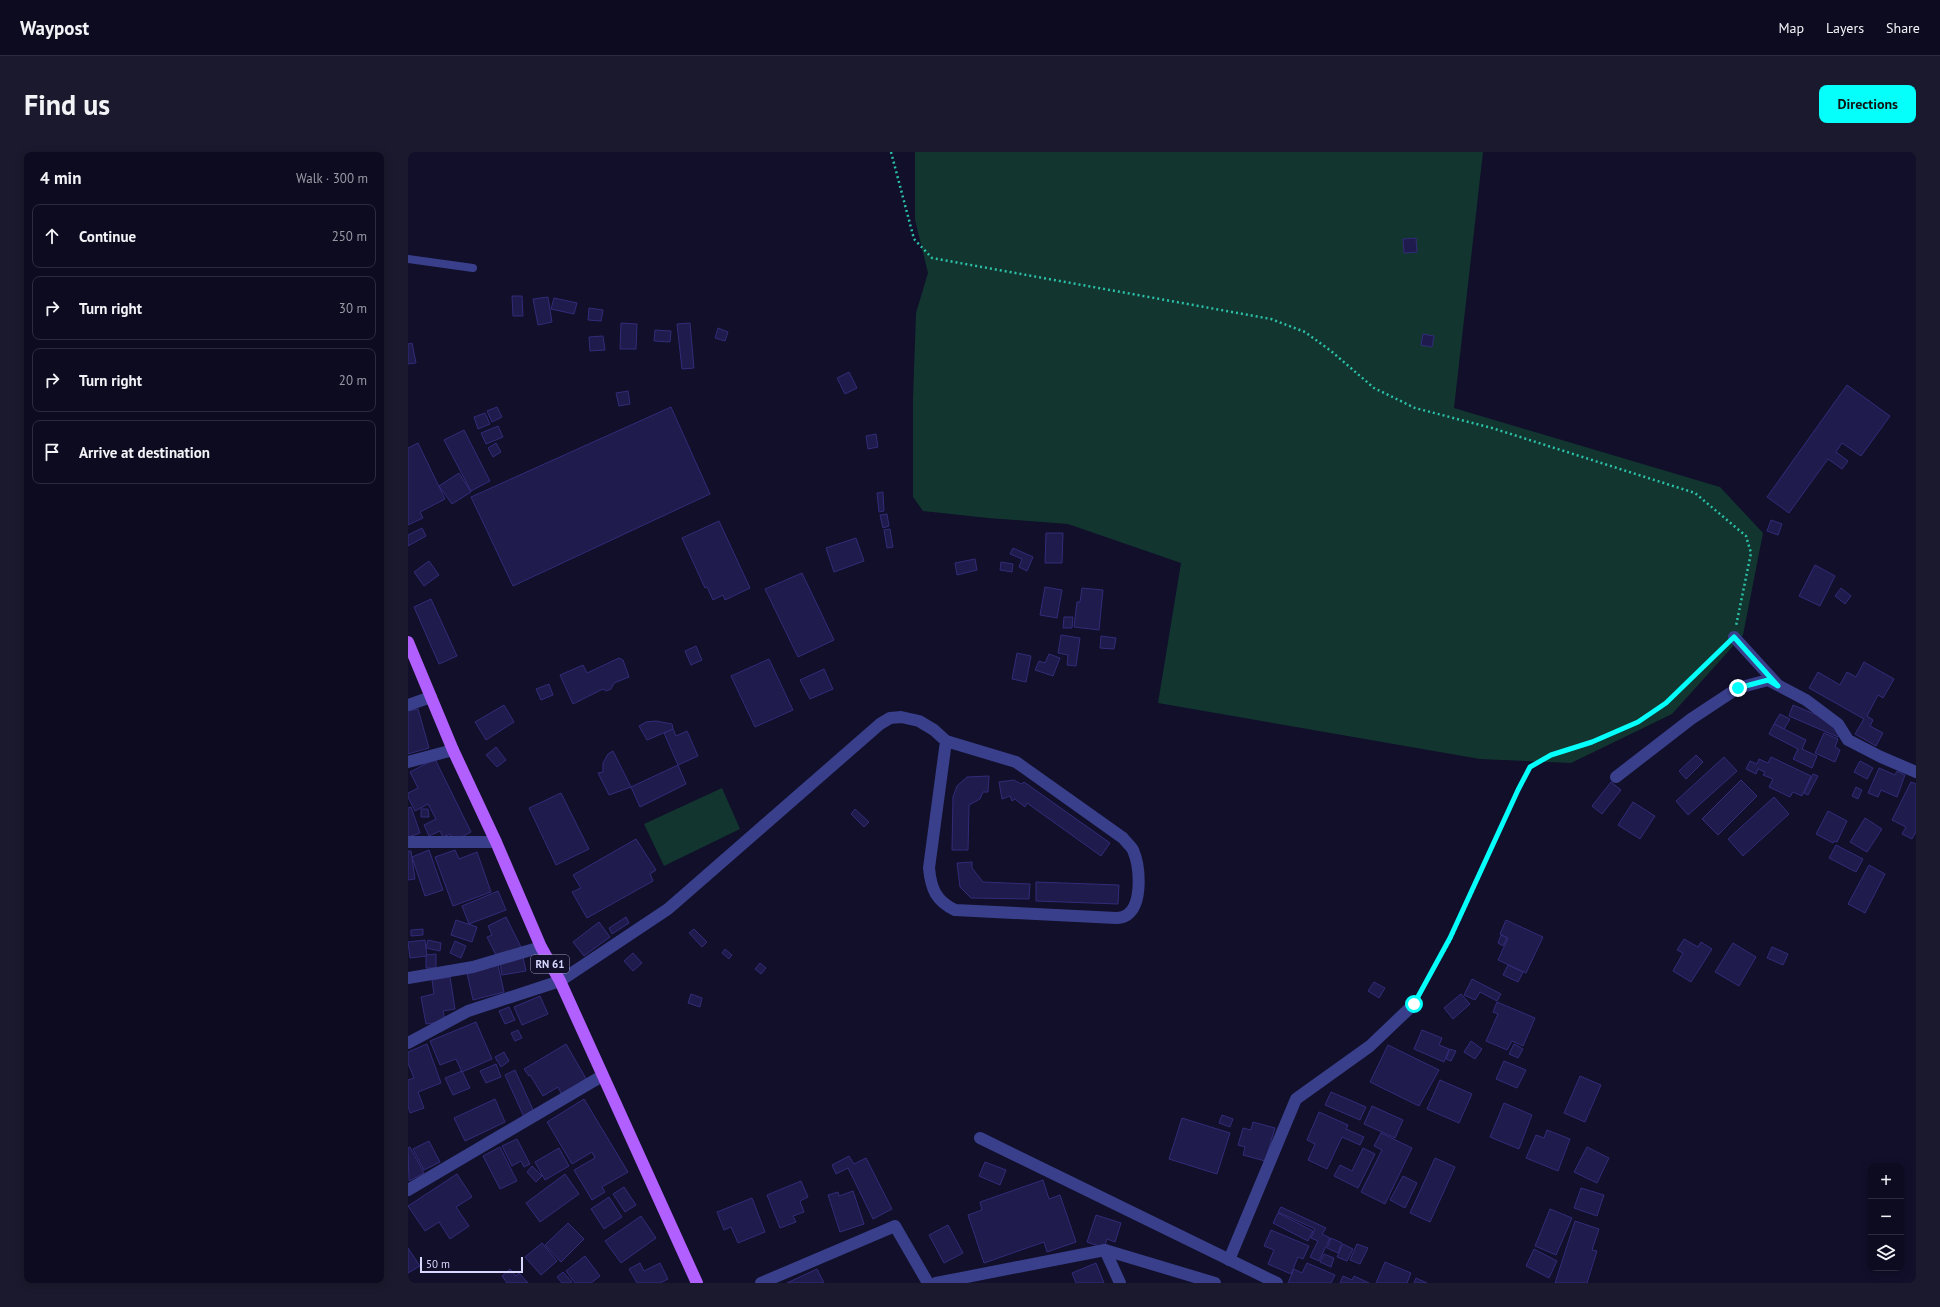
<!DOCTYPE html>
<meta charset="utf-8">
<style>
:root{--surface:#0d0b20;--page:#1b192d;--text:#f1f3f6;--muted:#9a9ba5;--line:#2d2b3e;--accent:#05fffb}
body{margin:0;font-family:"PT Sans",sans-serif;background:var(--page);color:var(--text)}
.controls{position:absolute;right:12px;bottom:12px;display:grid;overflow:hidden;border-radius:8px;box-shadow:0 2px 10px #0003}
.controls button{width:36px;height:36px;display:grid;place-items:center;padding:0;border:0;border-bottom:1px solid var(--line);background:var(--surface);color:var(--text);font:20px sans-serif}
.scale{position:absolute;left:12px;bottom:10px;width:103px;box-sizing:border-box;padding-left:4px;border:2px solid #d9d9ff;border-top:0;font-size:11px;line-height:14px;white-space:nowrap;color:#d9d9ff;-webkit-text-stroke:3px #110f2a;paint-order:stroke}
.stop{position:absolute;width:12px;height:12px;margin:-9px;border:3px solid #05fffb;border-radius:50%;background:#fff}
.stop.end{background:#05fffb;border-color:#fff;box-shadow:0 1px 4px #0008}
.list{margin:0;padding:0;list-style:none}
h2{display:flex;justify-content:space-between;align-items:center;height:52px;margin:0;padding:0 16px;font-size:17px}
h2 small{font-size:13px;font-weight:400;color:var(--muted)}
.list li{display:grid;grid-template-columns:26px 1fr auto;gap:12px;align-items:center;box-sizing:border-box;height:64px;margin:0 8px 8px;padding:0 8px;border:1px solid var(--line);border-radius:8px}
.list b{display:block;font-size:15px;white-space:nowrap}
.list em{font-size:13px;font-style:normal;color:var(--muted)}
.icon{flex:none;width:22px;height:22px;fill:none;stroke:currentColor;stroke-width:2;stroke-linecap:round;stroke-linejoin:round}
.map{position:relative;flex:none;width:1508px;height:1131px;overflow:hidden;border-radius:8px}
header{display:flex;align-items:center;gap:24px;box-sizing:border-box;height:56px;padding:0 20px;background:var(--surface);border-bottom:1px solid var(--line)}
header strong{font-size:19px}
nav{display:flex;gap:22px;margin-inline-start:auto;font-size:14px}
.intro{display:flex;align-items:center;justify-content:space-between;box-sizing:border-box;height:96px;padding:0 24px}
h1{margin:0;font-size:28px}
.button{padding:10px 18px;border-radius:8px;background:var(--accent);color:#111;font-size:14px;font-weight:700}
main{display:flex;gap:24px;padding:0 24px}
aside{flex:1;background:var(--surface);border-radius:8px;box-shadow:0 2px 10px #0003}
.map>svg:first-child{display:block}
.green{fill:#123530}
.building{fill:#1f1b4c;stroke:#322c79}
.lines{fill:none;stroke-linecap:round;stroke-linejoin:round}
.path{stroke:#2bc1a7;stroke-width:2.5;stroke-dasharray:2 3;stroke-linecap:butt}
.lane{stroke:#393f8b;stroke-width:8}
.street{stroke:#393f8b;stroke-width:12}
.primary{stroke:#b160ff;stroke-width:12}
.route{stroke:#05fffb;stroke-width:5}
.labels{text-anchor:middle;dominant-baseline:central;stroke-width:3;stroke-linejoin:round;paint-order:stroke}
.shield{fill:#110f2a;stroke:#9d9cbf;stroke-width:1}
.shield-label{font-size:11px;font-weight:bold;fill:#d9d9ff}
</style>
<header>
<strong>Waypost</strong>
<nav><a>Map</a><a>Layers</a><a>Share</a></nav>
</header>
<div class="intro"><h1>Find us</h1><a class="button">Directions</a></div>
<main>
<aside>
<h2>4 min<small>Walk · 300 m</small></h2>
<ul class="list">
<li><svg class="icon" aria-label="ahead" viewBox="0 0 24 24"><path d="M12 20V5M6 11l6-6 6 6"/></svg><div><b>Continue</b></div><em>250 m</em></li>
<li><svg class="icon" aria-label="right" viewBox="0 0 24 24"><path d="M7 20v-9h11M14 6l5 5-5 5"/></svg><div><b>Turn right</b></div><em>30 m</em></li>
<li><svg class="icon" aria-label="right" viewBox="0 0 24 24"><path d="M7 20v-9h11M14 6l5 5-5 5"/></svg><div><b>Turn right</b></div><em>20 m</em></li>
<li><svg class="icon" aria-label="arrive" viewBox="0 0 24 24"><path d="M6 21V4h12l-3 4 3 4H6"/></svg><div><b>Arrive at destination</b></div></li>
</ul>
</aside>
<div class="map">
<svg width="1508" height="1131" viewBox="0 0 1508 1131">
<rect width="100%" height="100%" fill="#110f2a"/>
<g class="green">
<polygon points="507,0 1075,0 1046,256 1312,335 1355,381 1335,483 1264,562 1163,611 1072,607 750,551 773,411 660,372 580,366 515,359 505,345 505,246 508,161 520,121 507,68"/>
<polygon points="314,636 332,677 256,714 236,672"/>
</g>
<g class="building">
<polygon points="1008,86 1009,100 996,101 995,87"/>
<polygon points="104,144 114,144 115,164 105,164"/>
<polygon points="140,145 144,170 130,173 125,147"/>
<polygon points="146,146 169,151 166,162 143,157"/>
<polygon points="181,156 195,158 193,169 180,168"/>
<polygon points="213,171 229,172 228,197 212,197"/>
<polygon points="282,171 286,216 274,217 269,172"/>
<polygon points="310,176 320,180 317,189 307,186"/>
<polygon points="247,178 263,179 262,190 246,189"/>
<polygon points="1015,182 1026,184 1024,195 1013,193"/>
<polygon points="195,184 197,198 182,199 181,185"/>
<polygon points="4,191 8,211 0,212 0,192"/>
<polygon points="441,220 449,236 437,242 429,226"/>
<polygon points="1439,233 1482,264 1453,304 1434,291 1428,300 1440,309 1434,317 1420,307 1381,361 1359,345"/>
<polygon points="220,239 222,252 211,254 208,241"/>
<polygon points="89,255 94,265 84,270 79,259"/>
<polygon points="263,255 302,342 105,434 63,345"/>
<polygon points="77,261 82,272 70,277 66,265"/>
<polygon points="90,274 95,285 78,292 73,281"/>
<polygon points="56,278 82,329 63,339 36,288"/>
<polygon points="468,282 470,295 460,297 458,284"/>
<polygon points="10,291 37,347 12,360 15,366 0,373 0,296"/>
<polygon points="88,291 93,300 85,305 80,296"/>
<polygon points="51,321 63,340 44,352 31,334"/>
<polygon points="475,340 476,359 471,360 469,341"/>
<polygon points="479,362 481,374 475,376 472,363"/>
<polygon points="1363,368 1374,372 1370,383 1359,379"/>
<polygon points="311,369 342,436 317,448 315,443 305,448 299,435 297,436 274,386"/>
<polygon points="14,376 18,384 0,394 0,383"/>
<polygon points="482,377 485,395 479,396 476,378"/>
<polygon points="638,381 655,381 654,411 637,411"/>
<polygon points="448,386 456,409 426,420 418,396"/>
<polygon points="605,396 625,405 619,419 611,415 614,407 602,402"/>
<polygon points="567,407 569,418 549,423 547,411"/>
<polygon points="21,409 31,423 16,434 6,420"/>
<polygon points="593,410 605,412 604,420 592,418"/>
<polygon points="1407,413 1427,424 1412,454 1391,444"/>
<polygon points="394,421 426,488 390,505 357,437"/>
<polygon points="637,435 654,438 649,466 632,463"/>
<polygon points="674,436 695,438 691,478 666,475 669,450 672,450"/>
<polygon points="1433,436 1443,444 1437,452 1427,444"/>
<polygon points="23,447 49,504 31,512 6,455"/>
<polygon points="656,465 665,465 664,476 655,476"/>
<polygon points="653,483 672,486 668,514 659,513 660,503 650,501"/>
<polygon points="693,484 708,486 706,497 692,496"/>
<polygon points="288,494 294,508 283,513 277,499"/>
<polygon points="609,501 623,504 618,530 604,527"/>
<polygon points="641,502 652,506 645,524 627,518 631,509 637,511"/>
<polygon points="211,506 215,508 221,525 206,531 203,537 198,539 195,537 165,552 152,523 175,513 179,521"/>
<polygon points="361,507 385,558 347,575 323,524"/>
<polygon points="1456,510 1486,527 1475,546 1470,543 1459,564 1465,568 1462,574 1475,581 1468,594 1447,582 1456,567 1401,536 1410,520 1432,533 1439,520 1448,525"/>
<polygon points="416,517 425,537 402,547 392,528"/>
<polygon points="141,532 145,543 133,548 128,537"/>
<polygon points="96,553 106,570 78,588 67,570"/>
<polygon points="1385,553 1435,574 1430,585 1381,564"/>
<polygon points="10,557 21,596 0,602 0,559"/>
<polygon points="1372,562 1382,567 1376,577 1366,572"/>
<polygon points="248,569 264,572 265,577 239,588 231,574 238,570"/>
<polygon points="1366,572 1398,588 1394,597 1409,604 1404,616 1385,607 1390,597 1361,582"/>
<polygon points="265,577 268,584 279,579 290,604 270,613 256,581"/>
<polygon points="1416,581 1430,587 1427,595 1432,598 1427,610 1407,601"/>
<polygon points="88,595 98,608 89,615 78,603"/>
<polygon points="205,599 223,635 201,643 190,621 195,620 195,611 200,602"/>
<polygon points="1288,603 1295,610 1278,627 1271,619"/>
<polygon points="1316,605 1329,619 1280,663 1268,649"/>
<polygon points="1363,605 1403,624 1394,644 1385,640 1382,645 1361,635 1365,627 1355,623 1357,620 1350,617 1348,622 1338,617 1342,609 1349,612 1351,607 1360,611"/>
<polygon points="27,607 63,680 46,689 42,682 35,685 32,679 21,684 16,673 28,667 20,652 7,659 0,645 0,641 10,636 2,620"/>
<polygon points="1452,609 1465,616 1459,627 1446,620"/>
<polygon points="270,613 278,632 232,655 223,635"/>
<polygon points="1471,616 1487,623 1489,619 1497,623 1489,645 1473,638 1470,645 1460,641"/>
<polygon points="1405,622 1410,624 1400,643 1396,641"/>
<polygon points="581,624 580,640 575,640 572,647 561,653 560,698 544,698 545,645 549,634 559,625"/>
<polygon points="606,628 613,632 616,630 702,691 693,704 619,651 617,655 607,647 604,649 602,644 594,647 591,630"/>
<polygon points="1333,628 1349,644 1310,683 1294,667"/>
<polygon points="1203,630 1213,638 1194,662 1184,654"/>
<polygon points="1503,630 1508,632 1508,680 1504,687 1494,682 1498,675 1484,668"/>
<polygon points="1448,635 1454,638 1450,647 1444,644"/>
<polygon points="153,641 181,697 148,713 121,656"/>
<polygon points="1366,645 1381,662 1335,704 1320,687"/>
<polygon points="1225,650 1247,664 1232,687 1210,673"/>
<polygon points="3,655 12,681 0,685 0,656"/>
<polygon points="13,657 20,657 21,665 13,665"/>
<polygon points="447,657 461,670 456,675 443,662"/>
<polygon points="1420,659 1439,669 1429,690 1426,689 1425,691 1408,682"/>
<polygon points="1457,666 1474,677 1459,700 1442,690"/>
<polygon points="228,687 248,718 242,722 245,729 179,766 164,740 173,736 165,723"/>
<polygon points="1428,693 1455,707 1448,720 1421,706"/>
<polygon points="21,698 35,738 17,744 4,705"/>
<polygon points="47,698 51,707 69,700 83,740 45,754 27,705"/>
<polygon points="0,699 3,699 7,727 0,728"/>
<polygon points="564,710 564,716 575,730 622,732 621,747 563,746 552,735 549,711"/>
<polygon points="1461,713 1477,722 1457,761 1440,752"/>
<polygon points="628,730 711,733 710,752 628,749"/>
<polygon points="90,739 98,758 61,772 54,754"/>
<polygon points="98,765 113,795 90,807 79,785 84,783 80,774"/>
<polygon points="218,765 221,771 204,782 201,776"/>
<polygon points="48,768 69,775 64,790 43,783"/>
<polygon points="1098,768 1135,785 1118,821 1090,808 1100,786 1092,782"/>
<polygon points="191,770 202,785 176,804 165,790"/>
<polygon points="15,777 15,783 3,784 3,778"/>
<polygon points="286,777 299,790 294,795 281,781"/>
<polygon points="1093,783 1099,786 1095,794 1090,791"/>
<polygon points="1276,787 1290,795 1293,790 1304,797 1283,830 1265,819 1275,801 1269,798"/>
<polygon points="17,788 19,804 2,806 0,790"/>
<polygon points="20,788 33,791 32,799 18,796"/>
<polygon points="47,789 58,794 53,806 42,801"/>
<polygon points="1325,791 1348,805 1331,834 1307,820"/>
<polygon points="1364,795 1380,802 1375,813 1359,806"/>
<polygon points="317,797 324,803 321,807 314,801"/>
<polygon points="225,801 234,811 225,819 216,809"/>
<polygon points="28,802 28,816 18,816 18,803"/>
<polygon points="115,805 118,819 94,823 92,809"/>
<polygon points="352,811 358,816 353,822 347,817"/>
<polygon points="90,813 96,840 65,848 59,821"/>
<polygon points="1100,813 1115,820 1110,830 1095,823"/>
<polygon points="42,825 47,857 35,859 37,869 18,872 13,845 26,842 24,828"/>
<polygon points="1064,827 1093,842 1089,849 1072,840 1067,848 1056,843"/>
<polygon points="966,830 977,836 971,846 960,839"/>
<polygon points="283,842 294,846 292,855 280,851"/>
<polygon points="1053,842 1062,852 1045,867 1036,856"/>
<polygon points="132,844 140,862 114,873 106,855"/>
<polygon points="1089,850 1127,866 1115,894 1104,889 1099,898 1078,889 1090,862 1085,860"/>
<polygon points="101,855 107,868 97,872 91,859"/>
<polygon points="68,870 84,907 54,920 48,907 32,913 22,889"/>
<polygon points="110,878 114,886 107,889 103,881"/>
<polygon points="1014,878 1034,886 1031,893 1041,897 1036,910 1006,897"/>
<polygon points="1063,889 1074,897 1067,907 1056,900"/>
<polygon points="19,892 33,931 10,940 16,956 2,961 0,954 0,928 6,926 0,911 0,900"/>
<polygon points="158,892 180,930 155,945 150,935 135,944 122,923 121,924 116,917"/>
<polygon points="1106,892 1115,897 1110,906 1101,902"/>
<polygon points="980,893 1031,918 1011,954 962,930"/>
<polygon points="1042,897 1048,899 1043,909 1038,907"/>
<polygon points="96,900 101,909 93,915 87,905"/>
<polygon points="1096,909 1118,918 1109,936 1088,927"/>
<polygon points="88,912 93,925 78,931 72,919"/>
<polygon points="107,918 126,960 116,965 97,923"/>
<polygon points="54,919 62,936 45,943 37,926"/>
<polygon points="1172,924 1193,933 1177,970 1156,961"/>
<polygon points="1032,928 1064,942 1051,971 1019,957"/>
<polygon points="923,940 958,955 952,968 917,953"/>
<polygon points="87,947 97,970 57,989 46,966"/>
<polygon points="176,947 220,1020 194,1035 197,1040 184,1048 166,1018 187,1006 184,1000 164,1012 139,970"/>
<polygon points="1096,951 1124,963 1111,997 1082,985"/>
<polygon points="964,954 995,968 987,986 956,972"/>
<polygon points="911,960 940,973 938,977 956,985 952,993 934,985 919,1017 900,1008 907,992 899,988"/>
<polygon points="814,963 825,967 822,975 811,971"/>
<polygon points="774,966 822,981 809,1022 761,1007"/>
<polygon points="845,970 867,976 857,1009 835,1003 837,995 830,993 835,976 843,978"/>
<polygon points="1139,978 1162,987 1150,1019 1118,1006 1128,983 1136,986"/>
<polygon points="973,981 1004,996 977,1052 953,1040 974,998 966,994"/>
<polygon points="109,987 122,1012 116,1015 113,1009 104,1014 94,994"/>
<polygon points="21,989 32,1010 16,1018 5,997"/>
<polygon points="2,995 16,1021 1,1029 0,996"/>
<polygon points="92,995 109,1029 92,1037 75,1004"/>
<polygon points="1179,995 1201,1006 1189,1031 1166,1020"/>
<polygon points="151,996 161,1014 137,1028 127,1010"/>
<polygon points="955,996 967,1002 950,1036 926,1024 932,1013 944,1019"/>
<polygon points="441,1004 446,1012 458,1006 484,1057 465,1067 440,1016 428,1022 424,1013"/>
<polygon points="1027,1006 1047,1015 1022,1070 1002,1061"/>
<polygon points="577,1010 598,1018 592,1033 571,1024"/>
<polygon points="124,1014 134,1024 128,1030 119,1020"/>
<polygon points="49,1022 64,1045 48,1055 61,1074 42,1087 31,1070 17,1079 0,1054"/>
<polygon points="157,1022 171,1042 132,1070 118,1051"/>
<polygon points="995,1024 1009,1031 997,1056 982,1048"/>
<polygon points="635,1028 641,1047 652,1043 668,1090 639,1100 636,1090 576,1111 560,1063 574,1058 572,1050"/>
<polygon points="393,1029 400,1045 392,1049 396,1060 385,1064 388,1070 372,1076 359,1043"/>
<polygon points="216,1035 228,1053 217,1060 205,1042"/>
<polygon points="1173,1036 1196,1043 1189,1064 1166,1056"/>
<polygon points="445,1039 456,1072 432,1080 420,1043 430,1040 431,1044"/>
<polygon points="201,1045 214,1065 196,1077 183,1057"/>
<polygon points="344,1046 357,1080 330,1091 323,1075 316,1078 309,1060"/>
<polygon points="873,1055 918,1076 914,1082 922,1086 911,1109 902,1105 910,1089 903,1086 907,1077 870,1060"/>
<polygon points="1142,1057 1164,1066 1148,1103 1127,1094"/>
<polygon points="870,1061 905,1079 900,1089 865,1071"/>
<polygon points="688,1063 713,1071 707,1090 699,1087 696,1096 679,1090"/>
<polygon points="233,1064 248,1086 213,1111 197,1089"/>
<polygon points="1167,1069 1191,1077 1184,1098 1189,1099 1179,1131 1147,1131"/>
<polygon points="160,1071 176,1087 153,1110 137,1093"/>
<polygon points="540,1073 555,1101 536,1111 521,1083"/>
<polygon points="863,1078 901,1094 895,1107 890,1105 883,1122 860,1112 866,1098 856,1094"/>
<polygon points="923,1086 934,1091 930,1101 919,1096"/>
<polygon points="134,1091 149,1109 133,1123 117,1105"/>
<polygon points="935,1092 945,1097 939,1109 929,1105"/>
<polygon points="949,1092 960,1096 952,1112 942,1108"/>
<polygon points="0,1096 12,1114 0,1121"/>
<polygon points="1126,1097 1149,1109 1141,1126 1118,1114"/>
<polygon points="916,1102 926,1106 923,1115 912,1110"/>
<polygon points="177,1104 192,1124 183,1131 167,1131 158,1119"/>
<polygon points="977,1110 1003,1121 999,1131 968,1131"/>
<polygon points="232,1111 236,1119 252,1111 260,1127 252,1131 229,1131 221,1117"/>
<polygon points="688,1111 696,1131 668,1131 664,1121"/>
<polygon points="899,1111 927,1123 923,1131 880,1131 886,1117 894,1121"/>
<polygon points="102,1117 108,1124 111,1121 120,1131 99,1131 94,1124"/>
<polygon points="409,1117 416,1131 379,1131"/>
<polygon points="155,1120 164,1130 162,1131 154,1131 149,1125"/>
<polygon points="935,1124 944,1128 946,1124 961,1131 932,1131"/>
<polygon points="1008,1126 1019,1131 1006,1131"/>
</g>
<g class="lines">
<g class="path">
<polyline points="483,0 506,87 524,106 863,167 897,180 923,199 966,236 1007,256 1084,276 1287,341 1338,384 1343,401 1328,474"/>
<polyline points="1011,843 1043,787 1110,638 1122,615 1143,603 1184,590 1230,570 1258,551 1317,493"/>
</g>
<polyline class="lane" points="0,107 65,116"/>
<g class="street">
<polyline points="1326,485 1368,531"/>
<polyline points="0,553 23,545"/>
<polyline points="0,610 45,598"/>
<polyline points="1208,625 1283,567 1330,536 1360,528 1398,548 1430,572 1440,588 1473,605 1508,620"/>
<polyline points="0,690 88,690"/>
<polyline points="0,826 65,815 133,795"/>
<path d="M 0,891 L 60,859 L 152,829 L 260,757 L 472,572 L 482,566 L 493,565 L 511,569 L 526,578 L 538,589 L 608,610 L 715,686 C 718,690 723,694 725,698 C 732,714 735,752 719,763 C 716,765 712,766 708,766 L 547,758 C 528,749 523,737 521,716 L 538,589"/>
<polyline points="572,986 869,1131"/>
<polyline points="0,1038 194,924"/>
<polyline points="697,1098 712,1131"/>
<polyline points="821,1108 888,947 962,894 1006,852"/>
<polyline points="353,1131 487,1074 520,1131"/>
<polyline points="528,1131 697,1098 807,1131"/>
</g>
<polyline class="primary" points="0,490 45,598 88,690 133,795 152,829 289,1131"/>
</g>
<g class="lines">
<polyline class="route" points="1006,852 1042,786 1110,638 1122,615 1143,603 1184,590 1230,570 1258,551 1326,485 1370,534 1360,528 1330,536"/>
</g>
<g class="labels">
<rect class="shield" x="123" y="803" width="38" height="18" rx="3"/>
<g class="shield-label">
<text x="142" y="812">RN 61</text>
</g>
</g>
</svg>
<div class="controls">
<button>+</button>
<button>−</button>
<button><svg class="icon" aria-label="layers" viewBox="0 0 24 24"><path d="M12 4l9 5-9 5-9-5zM3 14l9 5 9-5"/></svg></button>
</div>
<div class="scale">50 m</div>
<div class="stop" style="left:1006px;top:852px"></div>
<div class="stop end" style="left:1330px;top:536px"></div>
</div>
</main>
